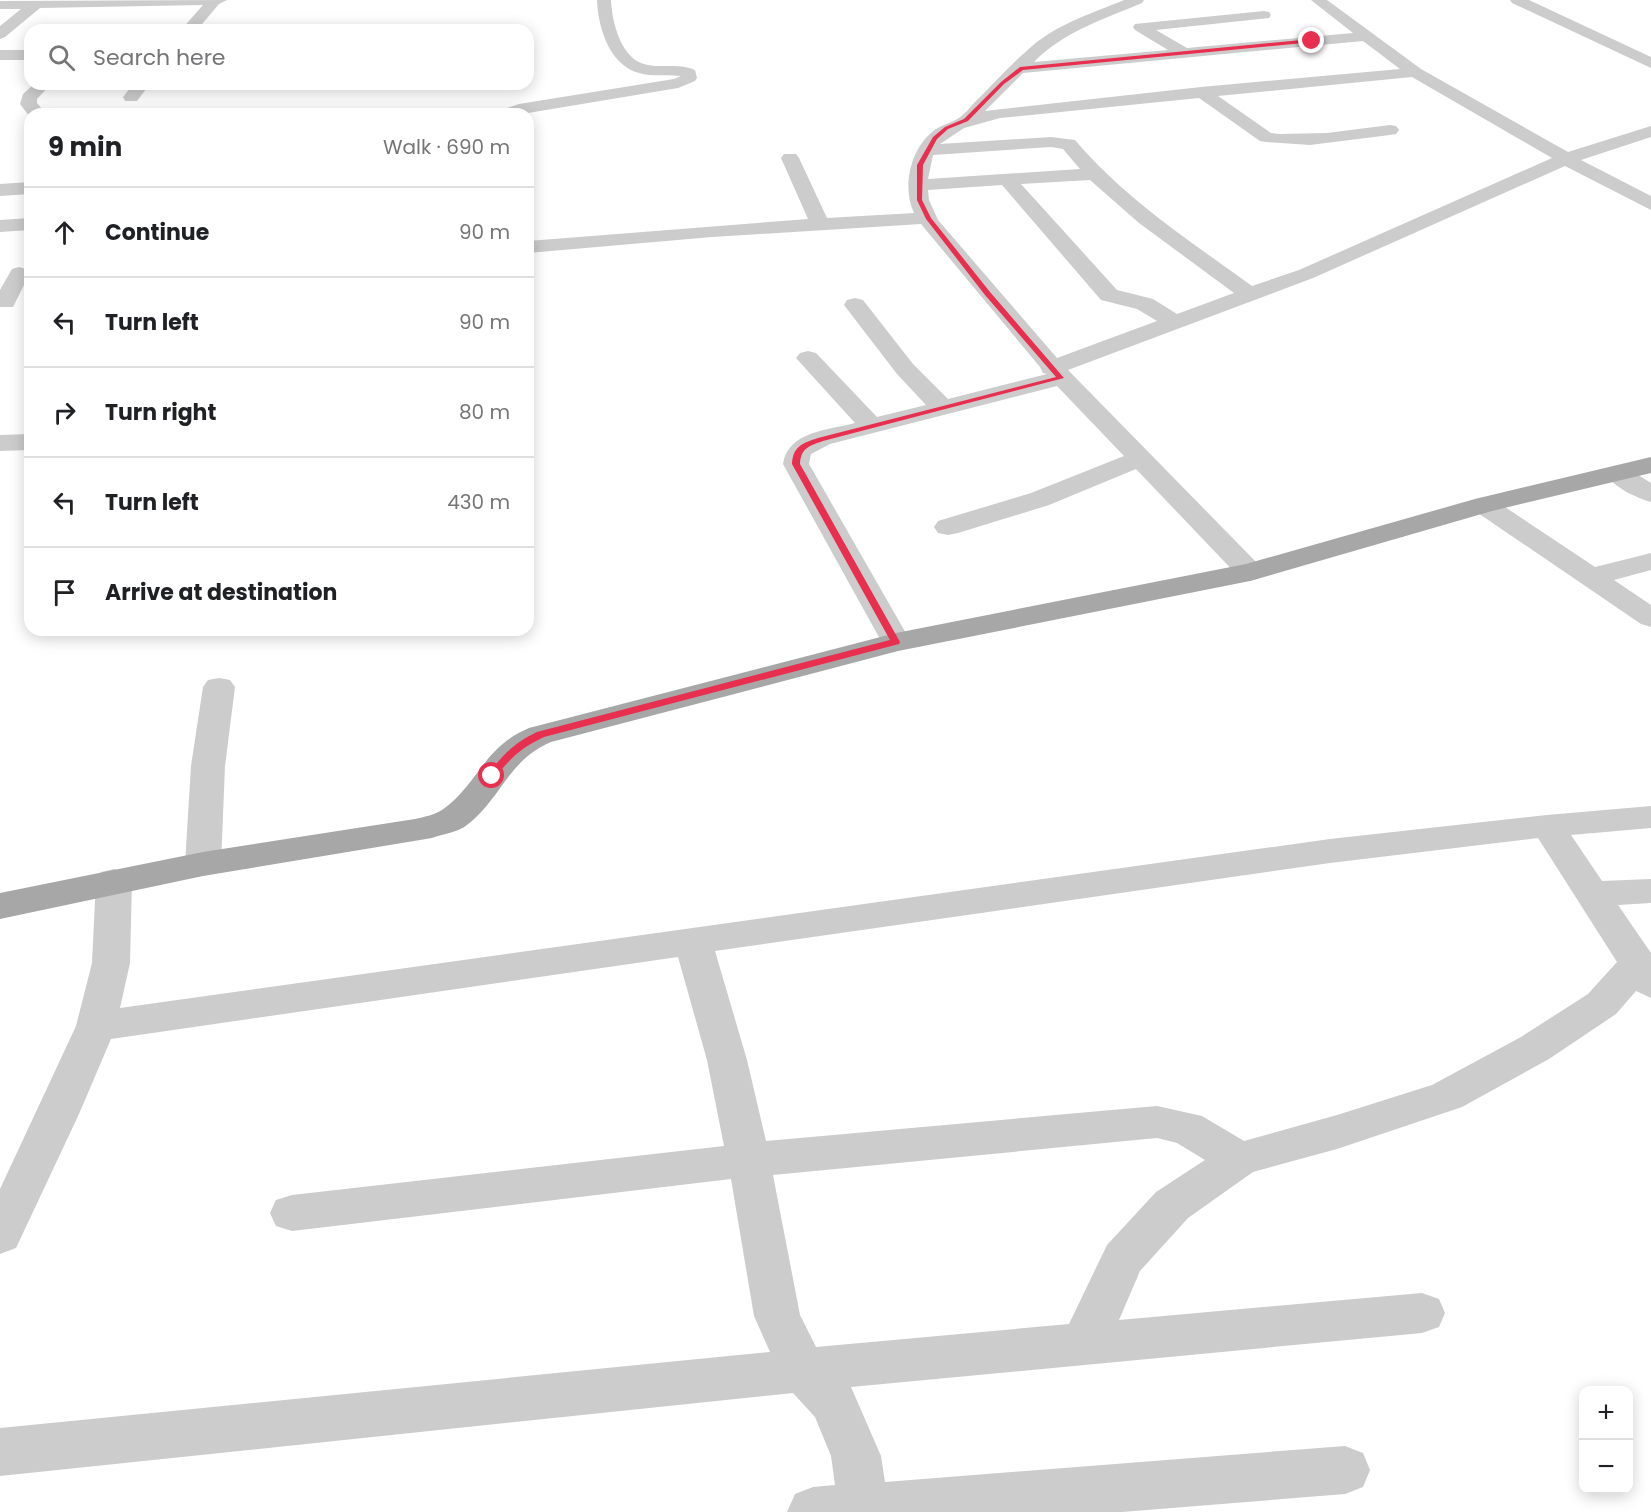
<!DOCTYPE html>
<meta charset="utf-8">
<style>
:root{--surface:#fff;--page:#f2f2f2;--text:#202124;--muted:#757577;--line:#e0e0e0}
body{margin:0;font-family:Poppins,sans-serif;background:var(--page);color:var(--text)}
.controls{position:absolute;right:18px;bottom:18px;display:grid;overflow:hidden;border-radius:12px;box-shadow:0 3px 15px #0003}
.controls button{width:54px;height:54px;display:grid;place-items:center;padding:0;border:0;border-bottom:2px solid var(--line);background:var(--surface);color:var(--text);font:30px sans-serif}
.stop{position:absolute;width:18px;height:18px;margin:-14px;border:4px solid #e82f50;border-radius:50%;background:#fff}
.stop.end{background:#e82f50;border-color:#fff;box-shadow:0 2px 6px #0008}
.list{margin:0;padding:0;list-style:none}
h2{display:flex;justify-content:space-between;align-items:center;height:78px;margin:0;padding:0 24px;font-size:26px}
h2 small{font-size:20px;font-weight:400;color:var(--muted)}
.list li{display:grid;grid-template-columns:39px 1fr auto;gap:18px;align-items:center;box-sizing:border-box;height:90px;padding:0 24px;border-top:2px solid var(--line)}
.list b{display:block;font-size:22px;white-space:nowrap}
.list em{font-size:20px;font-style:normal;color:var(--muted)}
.icon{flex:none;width:33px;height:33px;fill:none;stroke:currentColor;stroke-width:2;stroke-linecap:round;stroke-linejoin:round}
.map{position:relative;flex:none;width:1651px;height:1512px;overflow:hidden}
.search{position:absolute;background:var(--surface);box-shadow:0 3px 15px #0003;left:24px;top:24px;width:510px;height:66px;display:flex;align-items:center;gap:15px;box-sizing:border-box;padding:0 21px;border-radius:18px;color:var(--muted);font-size:22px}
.panel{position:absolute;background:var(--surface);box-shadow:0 3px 15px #0003;left:24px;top:108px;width:510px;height:528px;border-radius:18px}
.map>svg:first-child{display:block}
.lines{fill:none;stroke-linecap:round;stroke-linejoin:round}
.minor{fill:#ccc;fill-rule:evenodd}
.major{fill:#a7a7a7;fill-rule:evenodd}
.route{fill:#e82f50}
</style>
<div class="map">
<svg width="1651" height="1512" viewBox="0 0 1651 1512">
<rect width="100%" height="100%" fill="#fff"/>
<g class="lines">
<g class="minor">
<polygon points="227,0 219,4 197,30 181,30 203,5 40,8 5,37 0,39 0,26 21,9 0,9 0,1"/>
<path d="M 597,0 L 611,0 C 612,22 621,61 648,65 C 664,68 679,63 695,70 L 697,78 L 695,81 L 678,88 L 522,114 L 498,114 L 501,110 L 519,104 L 674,79 L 681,76 C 667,74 652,77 639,73 C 609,65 598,27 597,0 Z"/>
<path d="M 1124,0 L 1144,0 L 1142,3 C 1104,19 1063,32 1034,62 L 1168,50 L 1135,30 L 1133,27 L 1135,24 L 1264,11 L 1269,12 L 1271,15 L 1269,18 L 1156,30 L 1187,48 L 1353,33 L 1311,0 L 1327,0 L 1421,69 L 1568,152 L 1651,126 L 1651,137 L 1581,160 L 1651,196 L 1651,210 L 1565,166 L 1313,278 L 1068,370 L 1260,566 L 1264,572 L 1260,578 L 1250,581 L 1240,578 L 1136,469 L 1049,505 L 958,533 L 948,535 L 938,533 L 934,527 L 938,521 L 1031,493 L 1124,456 L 1057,386 L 830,444 L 811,454 L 809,464 L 911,642 L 907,648 L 896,651 L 885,648 L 783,464 C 788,431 829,430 855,423 L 796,358 L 800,353 L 808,351 L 816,353 L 877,417 L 926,405 L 897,374 L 844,305 L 847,300 L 855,298 L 863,300 L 913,364 L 948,399 L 1047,374 L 1043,373 L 1040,367 L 921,224 L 712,237 L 528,253 L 528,241 L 808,219 L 781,158 L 784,154 L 796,154 L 799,158 L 827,218 L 914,213 C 902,188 910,151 931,133 C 939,125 950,124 959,118 C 965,114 970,107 975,102 C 993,84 1011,64 1031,47 C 1057,24 1093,13 1124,0 ZM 1363,41 L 1400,69 L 1201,87 L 985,111 L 1023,73 ZM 1412,77 L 1552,158 L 1299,270 L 1252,286 C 1190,241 1125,199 1075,140 L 1051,137 L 940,144 L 964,128 L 1000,118 L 1199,98 L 1260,141 L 1266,142 L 1310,145 L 1390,135 L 1396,134 L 1399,130 L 1396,126 L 1390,125 L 1327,133 L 1279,134 L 1271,133 L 1218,96 ZM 1051,147 L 1063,149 L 1080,169 L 928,179 L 933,155 ZM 1090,180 L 1139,223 L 1234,293 L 1177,314 L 1153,299 L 1117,290 L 1021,184 ZM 1002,185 L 1101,300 L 1137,309 L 1157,321 L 1057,358 L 938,220 L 929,200 L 928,190 Z"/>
<polygon points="1510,0 1529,0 1651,57 1651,68 1512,3"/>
<rect x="0" y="50" width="30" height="10"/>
<polygon points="34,84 51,84 37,99 37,103 46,114 30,114 30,117 20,104 23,94"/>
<polygon points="133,84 150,84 137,101 125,101 123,97"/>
<polygon points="30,182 30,194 0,196 0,184"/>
<polygon points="30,218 30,230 0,232 0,220"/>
<polygon points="19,267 26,269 30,273 13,307 0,307 0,290 12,269"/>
<polygon points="30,434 30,450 0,451 0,435"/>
<path d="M 1618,466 L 1627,468 L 1651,483 L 1651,502 C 1636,498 1614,487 1605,474 L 1609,468 Z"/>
<polygon points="1484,497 1493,499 1595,567 1651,553 1651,570 1614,580 1651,605 1651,627 1641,624 1475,511 1471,505 1475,499"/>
<polygon points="219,678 230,680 235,687 225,766 221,864 216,872 203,876 190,872 185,864 191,766 203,687 208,680"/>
<path d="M 1651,806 L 1651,828 L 1571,835 L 1602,881 L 1651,879 L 1651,903 L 1618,905 L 1651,953 L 1651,998 L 1636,991 L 1616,1014 L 1549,1059 L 1462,1107 L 1337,1149 L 1253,1172 L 1188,1218 L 1140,1271 L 1119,1320 L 1422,1293 L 1439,1299 L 1445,1313 L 1439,1327 L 1422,1333 L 851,1387 L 881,1456 L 885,1482 L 1345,1446 L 1363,1453 L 1370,1470 L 1363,1487 L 1345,1494 L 1122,1512 L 787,1512 L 795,1494 L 813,1487 L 835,1485 L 831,1456 L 815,1417 L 793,1393 L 0,1476 L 0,1428 L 770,1352 L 754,1316 L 731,1179 L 292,1231 L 276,1226 L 270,1213 L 276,1200 L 292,1195 L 724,1146 L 707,1060 L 678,957 L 111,1039 L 79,1114 L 16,1248 L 0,1254 L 0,1189 L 76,1026 L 92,963 L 96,881 L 101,872 L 114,869 L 127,872 L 132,881 L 130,963 L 120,1008 L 1330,839 L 1547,815 ZM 1538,838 L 1617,962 L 1588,994 L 1521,1037 L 1432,1085 L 1337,1115 L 1244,1141 L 1202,1116 L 1157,1106 L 766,1141 L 747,1060 L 715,951 L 1330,863 ZM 1157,1138 L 1177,1143 L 1205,1160 L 1156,1192 L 1107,1245 L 1069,1324 L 816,1347 L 800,1315 L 773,1175 Z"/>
</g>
<path class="major" d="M 1651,457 L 1651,473 L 1492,511 L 1250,581 L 898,651 L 551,742 C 507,761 502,798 467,825 C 458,832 443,834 432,838 L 203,876 L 0,919 L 0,893 L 203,852 L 415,819 C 424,817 434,815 442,810 C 478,785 483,747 529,728 L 896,633 L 1246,564 L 1475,499 Z"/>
</g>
<path class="route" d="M 1312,39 L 1314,42 L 1023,70 L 1004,84 L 968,121 L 948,129 L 937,139 L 923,165 L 922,200 L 931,218 L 990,292 L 1064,378 L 823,441 C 809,446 801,448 800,464 L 900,642 L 899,644 L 544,737 C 522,747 509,759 495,778 L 488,778 L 487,776 C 501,756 514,743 537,732 L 890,640 L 792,464 C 793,446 803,443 818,438 L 1056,377 L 985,295 L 926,219 L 917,200 L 917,165 L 933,137 L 945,127 L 964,119 L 1001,82 L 1020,67 Z"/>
</svg>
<div class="controls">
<button>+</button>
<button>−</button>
</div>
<div class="stop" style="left:492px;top:776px"></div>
<div class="stop end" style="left:1312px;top:41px"></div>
<div class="search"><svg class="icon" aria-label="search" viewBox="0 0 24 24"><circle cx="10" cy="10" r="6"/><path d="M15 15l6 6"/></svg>Search here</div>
<section class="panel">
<h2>9 min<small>Walk · 690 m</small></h2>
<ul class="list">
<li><svg class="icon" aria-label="ahead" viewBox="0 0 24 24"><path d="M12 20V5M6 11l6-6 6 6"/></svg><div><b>Continue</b></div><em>90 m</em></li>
<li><svg class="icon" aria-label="left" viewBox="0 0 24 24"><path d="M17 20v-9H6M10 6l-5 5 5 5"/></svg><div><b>Turn left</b></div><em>90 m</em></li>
<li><svg class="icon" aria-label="right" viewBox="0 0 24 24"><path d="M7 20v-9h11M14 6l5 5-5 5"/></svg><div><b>Turn right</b></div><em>80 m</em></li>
<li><svg class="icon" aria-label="left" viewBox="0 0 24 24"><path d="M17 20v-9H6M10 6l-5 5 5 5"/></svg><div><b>Turn left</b></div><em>430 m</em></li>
<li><svg class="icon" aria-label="arrive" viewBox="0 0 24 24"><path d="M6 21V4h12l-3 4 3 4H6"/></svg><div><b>Arrive at destination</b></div></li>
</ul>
</section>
</div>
